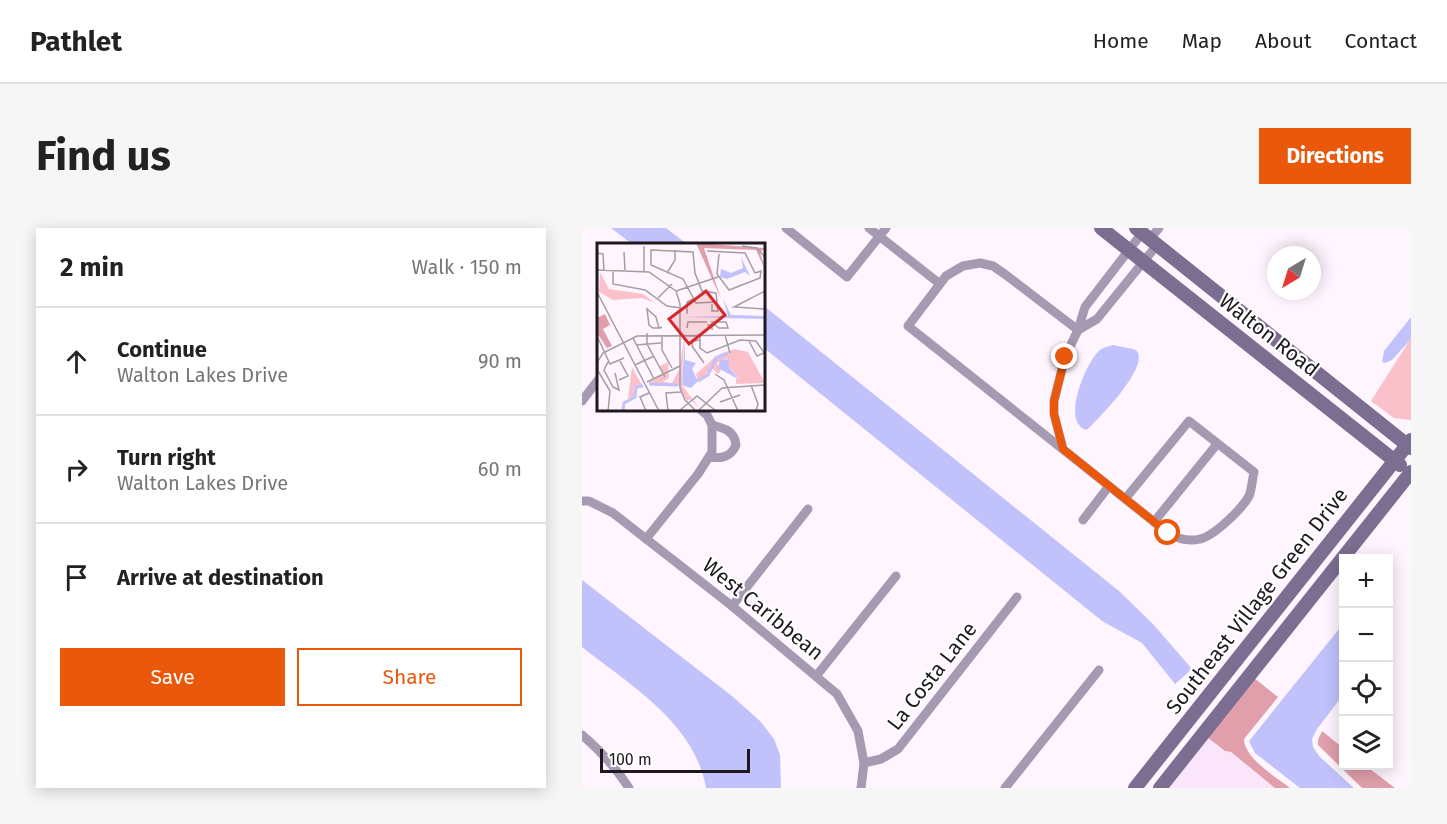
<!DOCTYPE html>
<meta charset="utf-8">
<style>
:root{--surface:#fff;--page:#f6f6f6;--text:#222;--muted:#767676;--line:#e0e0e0;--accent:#ea580c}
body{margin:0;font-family:"Fira Sans",sans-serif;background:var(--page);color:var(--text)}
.controls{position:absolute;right:18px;bottom:18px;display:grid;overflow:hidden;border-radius:0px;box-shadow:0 3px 15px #0003}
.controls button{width:54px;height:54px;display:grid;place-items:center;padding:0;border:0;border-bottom:2px solid var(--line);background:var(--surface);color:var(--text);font:30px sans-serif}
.compass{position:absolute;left:685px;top:18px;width:54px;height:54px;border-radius:50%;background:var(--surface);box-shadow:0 3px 15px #0003;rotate:218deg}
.scale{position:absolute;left:18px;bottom:15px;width:150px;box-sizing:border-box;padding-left:6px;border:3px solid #1e191e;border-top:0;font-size:16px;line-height:21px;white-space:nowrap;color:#1e191e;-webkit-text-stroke:4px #fff;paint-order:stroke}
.stop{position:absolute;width:18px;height:18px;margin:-14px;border:4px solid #ea580c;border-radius:50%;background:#fff}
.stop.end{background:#ea580c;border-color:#fff;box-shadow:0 2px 6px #0008}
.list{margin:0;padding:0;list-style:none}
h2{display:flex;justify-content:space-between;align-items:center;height:78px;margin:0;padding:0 24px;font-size:26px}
h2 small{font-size:20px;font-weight:400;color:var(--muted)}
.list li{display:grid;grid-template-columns:39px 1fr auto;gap:18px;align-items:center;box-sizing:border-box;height:108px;padding:0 24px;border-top:2px solid var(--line)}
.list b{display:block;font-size:22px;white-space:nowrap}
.list p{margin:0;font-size:20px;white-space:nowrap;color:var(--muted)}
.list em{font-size:20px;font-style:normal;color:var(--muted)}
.actions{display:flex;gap:12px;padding:18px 24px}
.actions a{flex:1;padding:14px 0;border:2px solid var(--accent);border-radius:0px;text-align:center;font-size:21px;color:var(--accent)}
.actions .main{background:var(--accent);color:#fff}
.icon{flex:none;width:33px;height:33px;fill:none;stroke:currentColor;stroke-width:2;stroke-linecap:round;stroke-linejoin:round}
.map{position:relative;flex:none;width:829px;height:560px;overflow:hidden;border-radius:0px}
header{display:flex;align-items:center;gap:36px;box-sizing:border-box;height:84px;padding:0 30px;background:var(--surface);border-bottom:2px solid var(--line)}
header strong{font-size:28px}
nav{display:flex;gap:33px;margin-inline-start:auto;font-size:21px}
.intro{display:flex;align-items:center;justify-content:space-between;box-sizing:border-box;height:144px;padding:0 36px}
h1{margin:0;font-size:42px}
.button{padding:15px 27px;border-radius:0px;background:var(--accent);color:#fff;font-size:21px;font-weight:700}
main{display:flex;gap:36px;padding:0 36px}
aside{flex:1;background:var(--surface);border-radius:0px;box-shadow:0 3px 15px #0003}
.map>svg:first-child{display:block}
.built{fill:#fae5fb}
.green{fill:#fbc1cb}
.forest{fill:#e09fab}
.water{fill:#c1c2fc}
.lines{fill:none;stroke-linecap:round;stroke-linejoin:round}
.street{stroke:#a49ab2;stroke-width:9}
.secondary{stroke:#7c6e90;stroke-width:14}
.route{stroke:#ea580c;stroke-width:8}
.labels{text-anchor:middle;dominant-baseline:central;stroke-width:4.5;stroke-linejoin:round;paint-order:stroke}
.street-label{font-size:21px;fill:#1e191e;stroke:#fff}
.inset-river{fill:none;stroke:#c1c2fc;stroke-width:3}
.inset-road{fill:none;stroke:#a49da4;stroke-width:1.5}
.view{fill:#d62828;fill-opacity:0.15;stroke:#d62828;stroke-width:3}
.inset-edge{fill:none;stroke:#1e191e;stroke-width:3}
</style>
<header>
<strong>Pathlet</strong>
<nav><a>Home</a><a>Map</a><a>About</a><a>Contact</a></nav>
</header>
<div class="intro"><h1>Find us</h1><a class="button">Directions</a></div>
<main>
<aside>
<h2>2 min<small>Walk · 150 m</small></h2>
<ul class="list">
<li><svg class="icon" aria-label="ahead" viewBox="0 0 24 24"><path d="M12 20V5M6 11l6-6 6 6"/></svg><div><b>Continue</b><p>Walton Lakes Drive</p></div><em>90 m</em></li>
<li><svg class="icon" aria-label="right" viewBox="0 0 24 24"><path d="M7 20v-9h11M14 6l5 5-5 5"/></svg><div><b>Turn right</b><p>Walton Lakes Drive</p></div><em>60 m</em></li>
<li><svg class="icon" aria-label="arrive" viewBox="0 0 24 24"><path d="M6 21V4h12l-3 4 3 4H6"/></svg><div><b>Arrive at destination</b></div></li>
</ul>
<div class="actions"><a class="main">Save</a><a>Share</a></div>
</aside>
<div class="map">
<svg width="829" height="560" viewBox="0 0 829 560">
<rect width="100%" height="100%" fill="#fef5fe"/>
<polygon class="built" points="625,509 643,523 649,524 693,560 584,560"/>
<polygon class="green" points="829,110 829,192 812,190 789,173"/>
<g class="forest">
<path d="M 672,450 L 696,469 L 662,511 C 662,530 694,549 708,560 L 693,560 L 649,524 L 643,523 L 625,509 Z"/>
<polygon points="740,503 761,520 762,538 784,538 813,560 780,560 736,517 736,512"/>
</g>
<g class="water">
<polygon points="29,0 84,0 105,16 50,16"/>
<polygon points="182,78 537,363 571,396 610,441 593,456 560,415 520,393 182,120"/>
<polygon points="829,89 829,111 810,132 803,135 800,134 802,123"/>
<path d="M 532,117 C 537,119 552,120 555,123 C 567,140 517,190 505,202 C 478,195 504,134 518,122 C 522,119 528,118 532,117 Z"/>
<path d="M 0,352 L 150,468 L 178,493 L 192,511 L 198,527 L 199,560 L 124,560 C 113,495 48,457 0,419 Z"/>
<polygon points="761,398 761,467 735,501 730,511 731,519 737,528 772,560 718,560 673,525 667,513 757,401"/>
</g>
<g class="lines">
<g class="street">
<polyline points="204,0 265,49 304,0"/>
<polyline points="287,0 358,56"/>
<polyline points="568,11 577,0"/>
<path d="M 496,102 L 424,47 L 411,38 L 398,35 L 381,38 L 364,48 L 326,98 L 586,305 C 596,311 606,314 618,311 C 632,308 660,281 667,268 C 670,261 670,252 672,244 L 607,193 L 543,271"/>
<polyline points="496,102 515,91 575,17"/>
<polyline points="0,173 16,152"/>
<polyline points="481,221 472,186 472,173 483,129 496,102 503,79 560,5"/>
<path d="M 128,229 C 140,231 149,229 154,217 C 153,203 142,200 130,197"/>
<polyline points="0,273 7,273 31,285 150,378 255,466 276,503 282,535 279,560"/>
<polyline points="501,292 527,258"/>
<polyline points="572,294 635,216"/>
<polyline points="64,311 116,246 130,224 130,197 125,187 119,182"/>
<polyline points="150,378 226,281"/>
<polyline points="235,447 314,348"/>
<path d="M 0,507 C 19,523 34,540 47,560"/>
<polyline points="282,535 299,531 316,521 435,369"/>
<polyline points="423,560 517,442"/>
</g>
<g class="secondary">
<polyline points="519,0 818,237"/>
<polyline points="554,0 829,220"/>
<polyline points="553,560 829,212"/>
<polyline points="578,560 829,244"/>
</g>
</g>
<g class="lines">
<polyline class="route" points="483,129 472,173 472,186 481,221 586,305"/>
</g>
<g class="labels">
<g class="street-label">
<text transform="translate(687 107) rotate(38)">Walton Road</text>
<text transform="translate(675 373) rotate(-52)">Southeast Village Green Drive</text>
<text transform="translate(181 381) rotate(39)">West Caribbean</text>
<text transform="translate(350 448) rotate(-52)">La Costa Lane</text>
</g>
</g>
<g transform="translate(15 15)">
<rect width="168" height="168" fill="#fef5fe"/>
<path d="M 3,29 L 12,46 L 46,51 L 58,60 L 45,55 L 16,57 L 2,49 ZM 87,92 L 85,142 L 102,165 L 93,156 L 90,158 L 82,143 L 51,140 L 65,131 L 63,123 L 71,119 L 72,135 L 66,139 L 75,140 L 83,125 ZM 137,106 L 151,109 L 168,140 L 139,141 L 139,136 L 143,136 L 132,125 L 130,115 L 120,120 L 124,128 L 121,131 L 115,125 L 101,139 L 99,131 L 119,113 ZM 35,124 L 45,142 L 37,144 L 37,153 L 31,156 Z" fill="#fbc1cb"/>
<path d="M 99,0 L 168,5 L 163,9 L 168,26 L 159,7 L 107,5 L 124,56 ZM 8,71 L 13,82 L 6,86 L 15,103 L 10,105 L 0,90 L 0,75 Z" fill="#e09fab"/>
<path d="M 144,14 L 153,33 L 148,29 L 130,36 L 123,34 L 124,26 L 134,30 L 146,25 ZM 126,56 L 134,72 L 168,73 L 168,76 L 86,74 L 131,73 ZM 88,94 L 88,117 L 99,120 L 95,126 L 101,138 L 94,145 L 85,142 ZM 132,116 L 132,125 L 143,137 L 121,125 L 123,117 Z" fill="#c1c2fc"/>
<path class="inset-river" d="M 101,138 L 111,132 L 119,115 L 131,110M 52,141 L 81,142M 26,167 L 27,160 L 38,154 L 39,144 L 46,143"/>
<path class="inset-road" d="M 145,3 L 160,5 L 168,14M 54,7 L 96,9 L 98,30 L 105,48 L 119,50 L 120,59 L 99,60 L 86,36 L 54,22 ZM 110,8 L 148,10 L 158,30M 27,9 L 28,27M 0,10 L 6,11 L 7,27M 122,11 L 120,31 L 132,47 L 163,35 L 164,28 L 158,30M 0,27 L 52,29 L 79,48 L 83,61 L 83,145 L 88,157 L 99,168M 16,28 L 16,41 L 48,47 L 70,63 L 84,65M 47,28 L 47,3M 70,30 L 78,17 L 78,7M 79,48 L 121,34M 168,48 L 137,64 L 168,66M 0,49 L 62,168M 61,55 L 75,41M 115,61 L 115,68 L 121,68 L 120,59M 90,71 L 90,59 L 96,56M 110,82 L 118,82 L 122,85 L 131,85 L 129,79 L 115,79 L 115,87M 62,85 L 59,74 L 50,66 L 52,82 L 56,85 L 63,85 L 65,84M 90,85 L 91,79 L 110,79M 50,90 L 50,101 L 68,134M 128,92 L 133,110M 0,93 L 13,121 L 27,115M 103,93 L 103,105 L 110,110 L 143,97 L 159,98 L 168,111M 65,94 L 65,107 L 75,125M 36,95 L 57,136M 103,97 L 96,98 L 95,103 L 107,120M 152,98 L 160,113 L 167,110M 39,102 L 64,100M 11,119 L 7,127 L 16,144 L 22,147 L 18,130M 38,122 L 57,113M 118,131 L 127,137 L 141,168M 22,137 L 31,133 L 23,118M 50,139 L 83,123M 154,142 L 161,161 L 159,168M 123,159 L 143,152M 11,168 L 13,148 L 1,128 L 1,118 L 6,110 L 40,93 L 168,92M 49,168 L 43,154 L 52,150M 71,168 L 69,150 L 84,149M 82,168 L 100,153 L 119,168M 101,168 L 125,145 L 168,142"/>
<path class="view" d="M 109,48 L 128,72 L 92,101 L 72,76 Z"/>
<rect width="168" height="168" class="inset-edge"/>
</g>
</svg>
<div class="controls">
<button>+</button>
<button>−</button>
<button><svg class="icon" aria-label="locate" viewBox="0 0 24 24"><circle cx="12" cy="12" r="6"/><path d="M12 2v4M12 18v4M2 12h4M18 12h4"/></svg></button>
<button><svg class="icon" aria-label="layers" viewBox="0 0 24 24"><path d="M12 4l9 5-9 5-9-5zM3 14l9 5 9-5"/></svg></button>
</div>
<svg class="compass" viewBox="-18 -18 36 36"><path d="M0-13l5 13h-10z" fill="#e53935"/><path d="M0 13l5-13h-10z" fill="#767676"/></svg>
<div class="scale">100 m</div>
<div class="stop" style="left:586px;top:305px"></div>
<div class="stop end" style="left:483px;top:129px"></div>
</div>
</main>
